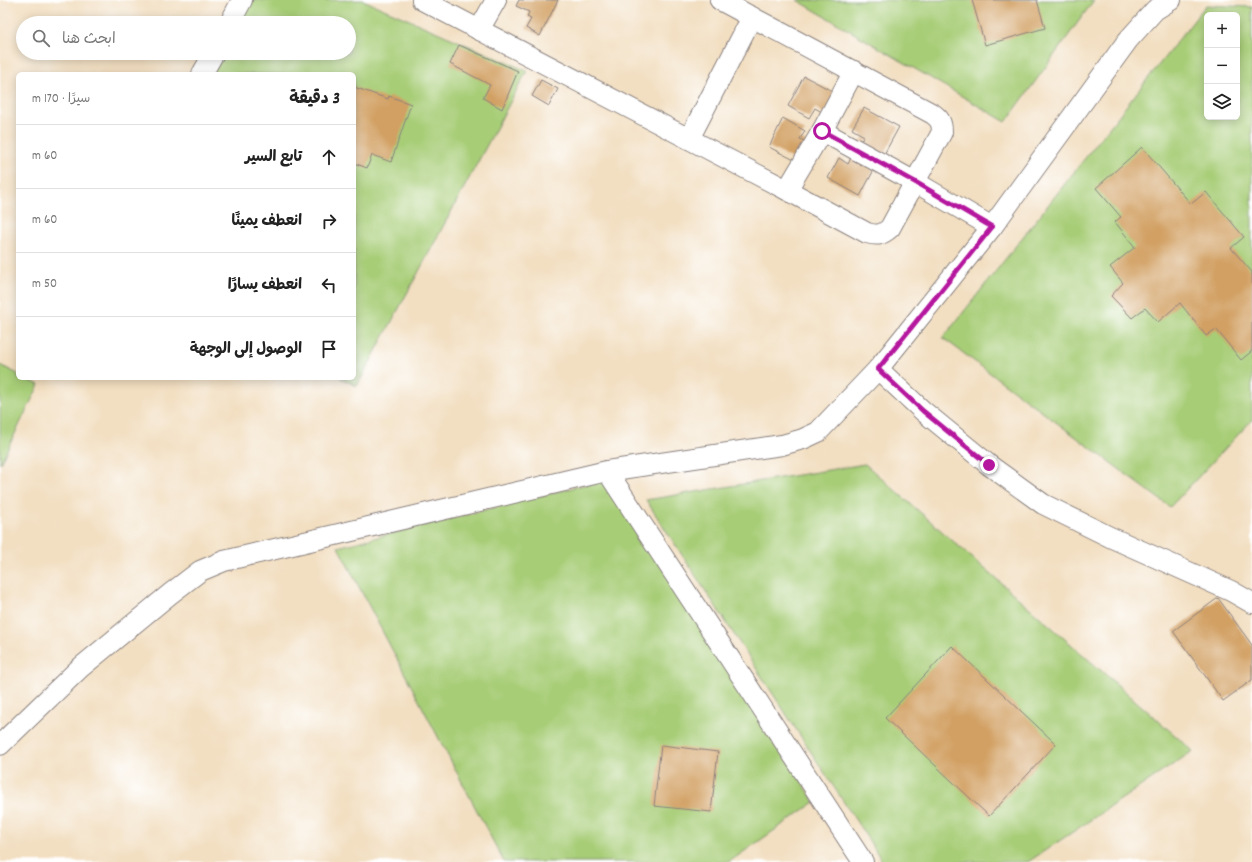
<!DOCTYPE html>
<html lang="ar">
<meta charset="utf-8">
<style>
:root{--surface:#fff;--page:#f2f2f2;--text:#222;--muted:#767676;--line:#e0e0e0}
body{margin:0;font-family:Dekko,"Playpen Sans Arabic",sans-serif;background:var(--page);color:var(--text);direction:rtl}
.controls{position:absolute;right:12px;top:12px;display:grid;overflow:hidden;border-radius:6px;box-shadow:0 2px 10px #0003}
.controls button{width:36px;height:36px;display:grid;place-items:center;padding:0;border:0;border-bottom:1px solid var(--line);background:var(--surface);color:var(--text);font:20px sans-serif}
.stop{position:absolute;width:12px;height:12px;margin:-9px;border:3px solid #b5179e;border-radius:50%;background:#fff}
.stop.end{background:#b5179e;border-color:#fff;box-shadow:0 1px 4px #0008}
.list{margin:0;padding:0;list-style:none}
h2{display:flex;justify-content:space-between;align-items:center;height:52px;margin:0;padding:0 16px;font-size:17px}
h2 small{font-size:13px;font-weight:400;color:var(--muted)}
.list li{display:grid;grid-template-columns:26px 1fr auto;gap:12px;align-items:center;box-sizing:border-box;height:64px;padding:0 16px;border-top:1px solid var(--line)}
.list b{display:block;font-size:15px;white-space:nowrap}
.list em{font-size:13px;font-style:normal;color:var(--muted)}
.icon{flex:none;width:22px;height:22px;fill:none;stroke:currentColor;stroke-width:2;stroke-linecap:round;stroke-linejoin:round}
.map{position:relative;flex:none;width:1252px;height:862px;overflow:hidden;direction:ltr}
.search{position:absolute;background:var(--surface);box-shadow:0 2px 10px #0003;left:16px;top:16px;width:340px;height:44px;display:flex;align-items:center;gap:10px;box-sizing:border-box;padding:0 14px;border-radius:22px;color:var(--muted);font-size:15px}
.panel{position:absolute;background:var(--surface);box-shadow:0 2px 10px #0003;left:16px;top:72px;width:340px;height:308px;border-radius:6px;direction:rtl}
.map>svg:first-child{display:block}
.green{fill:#a7cd77;stroke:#647859;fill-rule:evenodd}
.building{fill:#d2a063}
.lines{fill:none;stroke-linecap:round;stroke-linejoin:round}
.street-casing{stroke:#8a807e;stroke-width:22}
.street{stroke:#fff;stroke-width:20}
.route{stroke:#b5179e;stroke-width:5}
</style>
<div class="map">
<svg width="1252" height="862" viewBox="0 0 1252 862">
<rect width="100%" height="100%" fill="#fff"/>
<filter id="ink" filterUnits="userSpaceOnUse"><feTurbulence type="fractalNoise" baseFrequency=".025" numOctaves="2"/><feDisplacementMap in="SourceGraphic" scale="8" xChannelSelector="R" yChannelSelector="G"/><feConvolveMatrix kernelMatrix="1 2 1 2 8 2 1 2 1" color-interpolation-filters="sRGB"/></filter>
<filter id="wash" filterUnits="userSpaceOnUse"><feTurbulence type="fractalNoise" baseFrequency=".012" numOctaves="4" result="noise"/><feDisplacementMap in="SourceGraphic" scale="16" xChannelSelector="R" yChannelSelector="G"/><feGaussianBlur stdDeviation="0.9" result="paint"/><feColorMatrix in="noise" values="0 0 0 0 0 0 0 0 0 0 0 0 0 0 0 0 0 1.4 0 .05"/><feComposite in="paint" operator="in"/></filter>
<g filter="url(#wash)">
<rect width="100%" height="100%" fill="#f2dec0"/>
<g class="green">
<polygon points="248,0 363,0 527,71 357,386 340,378 354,378 354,74 208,74 219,53 349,53 349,23 235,23"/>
<polygon points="797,0 1094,0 1006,122"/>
<path d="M 1206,5 L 1252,7 L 1252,420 L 1170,507 L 943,338 ZM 1207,15 L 1237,15 L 1237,117 L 1207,117 Z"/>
<polygon points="0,365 18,374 18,378 25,378 39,385 0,464"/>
<polygon points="865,464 1193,751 1028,862 883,862 646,500"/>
<polygon points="607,479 815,802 729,862 504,862 338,547"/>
</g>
<g id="blocks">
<g class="building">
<polygon points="519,0 558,0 540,36 526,28 531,19 527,17 529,12 516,6"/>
<polygon points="972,0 1037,0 1045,28 985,45"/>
<polygon points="459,45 518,71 502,109 483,98 490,85 450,64"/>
<polygon points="804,76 836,93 825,114 815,108 809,118 788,106"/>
<polygon points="541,80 558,89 549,106 532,96"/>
<polygon points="354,87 388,99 389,96 411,104 391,162 372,155 367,168 354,163"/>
<polygon points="864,108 899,127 882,158 859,144 864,136 852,129"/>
<polygon points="783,118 805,131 800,139 810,144 800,163 769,147"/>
<polygon points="1142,147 1191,204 1206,192 1244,237 1231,248 1252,272 1252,351 1241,360 1216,329 1206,336 1180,303 1158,322 1145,308 1132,318 1111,296 1123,283 1110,267 1135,247 1115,222 1121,217 1096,188"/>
<polygon points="852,156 875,168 860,196 828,178 839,158 848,164"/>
<polygon points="1218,598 1252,645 1252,680 1223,701 1173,631"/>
<polygon points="952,646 1056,744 989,816 885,718"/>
<polygon points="661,745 718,752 711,812 654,806"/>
</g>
</g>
</g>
<g filter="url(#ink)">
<use href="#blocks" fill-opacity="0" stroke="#8a807e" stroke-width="1"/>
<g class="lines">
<defs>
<g id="street">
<path d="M 422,0 L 787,190 L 867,233 C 878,236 882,235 890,228 L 942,132 C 942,123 940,119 933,114 L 720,0"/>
<polyline points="230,23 242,0"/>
<polyline points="479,30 496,0"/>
<polyline points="202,74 214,53"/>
<polyline points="822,131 915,182 992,227"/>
<polyline points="689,139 752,17"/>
<polyline points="787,190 822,131 854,71"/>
<polyline points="878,369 923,411 989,465 1043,504 1110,537 1231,591 1252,603"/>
<polyline points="607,471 863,862"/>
<polyline points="0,745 80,668 170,594 200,571 224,561 607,471 782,445 803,439 818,432 878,369 992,227 1128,40 1155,10 1171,0"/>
</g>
</defs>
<use href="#street" class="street-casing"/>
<use href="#street" class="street"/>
</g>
</g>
<g class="lines" filter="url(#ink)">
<polyline class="route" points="822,131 915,182 992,227 878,369 923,411 989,465"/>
</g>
</svg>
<div class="controls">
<button>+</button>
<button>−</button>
<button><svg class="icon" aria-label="layers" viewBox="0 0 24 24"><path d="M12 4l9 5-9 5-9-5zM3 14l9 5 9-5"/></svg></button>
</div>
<div class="stop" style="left:822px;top:131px"></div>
<div class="stop end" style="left:989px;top:465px"></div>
<div class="search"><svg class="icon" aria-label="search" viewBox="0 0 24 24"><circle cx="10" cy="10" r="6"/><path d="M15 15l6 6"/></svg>ابحث هنا</div>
<section class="panel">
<h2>3 دقيقة<small>سيرًا · 170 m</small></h2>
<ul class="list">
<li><svg class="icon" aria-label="ahead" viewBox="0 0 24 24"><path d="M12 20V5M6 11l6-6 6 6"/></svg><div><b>تابع السير</b></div><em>60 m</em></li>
<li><svg class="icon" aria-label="right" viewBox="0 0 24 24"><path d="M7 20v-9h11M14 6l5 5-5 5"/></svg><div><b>انعطف يمينًا</b></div><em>60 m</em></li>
<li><svg class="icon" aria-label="left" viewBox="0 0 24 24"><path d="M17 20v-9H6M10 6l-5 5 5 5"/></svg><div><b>انعطف يسارًا</b></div><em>50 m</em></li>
<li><svg class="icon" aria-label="arrive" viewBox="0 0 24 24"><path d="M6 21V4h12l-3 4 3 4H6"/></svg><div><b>الوصول إلى الوجهة</b></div></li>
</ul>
</section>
</div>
